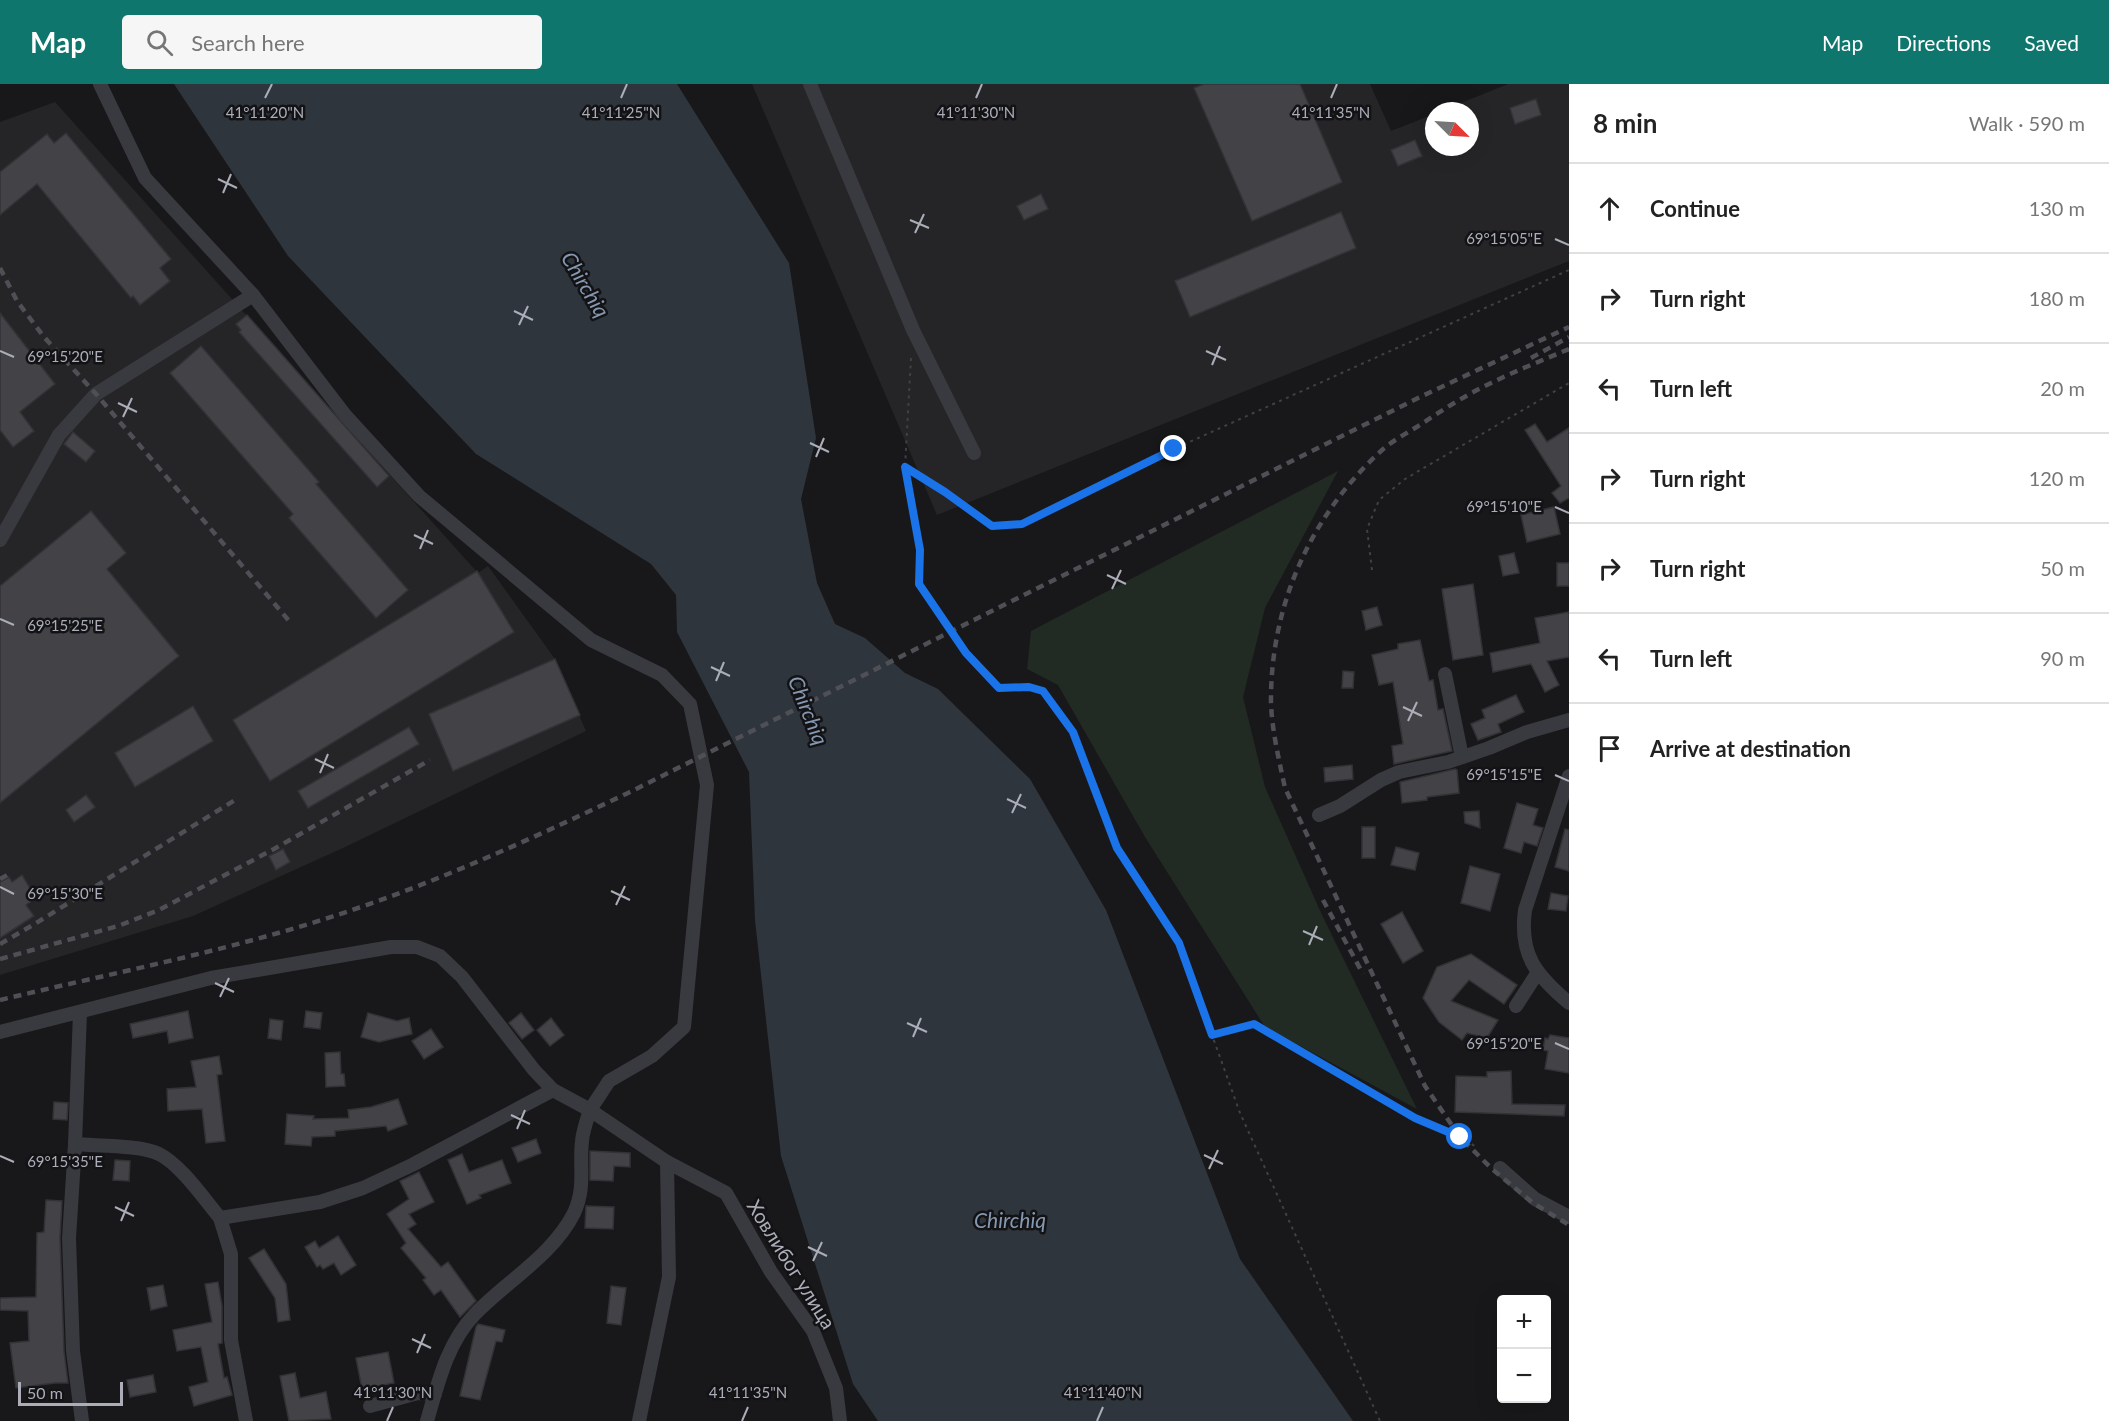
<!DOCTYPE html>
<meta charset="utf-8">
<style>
:root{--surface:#fff;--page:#f6f6f6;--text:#222;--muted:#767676;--line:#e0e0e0;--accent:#0f766e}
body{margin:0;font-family:Lato,sans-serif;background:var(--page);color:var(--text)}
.controls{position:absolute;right:18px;bottom:18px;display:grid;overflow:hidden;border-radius:6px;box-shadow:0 6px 24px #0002}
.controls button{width:54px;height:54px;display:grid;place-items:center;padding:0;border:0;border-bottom:2px solid var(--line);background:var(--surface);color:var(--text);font:30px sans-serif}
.compass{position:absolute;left:1425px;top:18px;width:54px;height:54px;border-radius:50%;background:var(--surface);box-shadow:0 6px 24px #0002;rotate:114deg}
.scale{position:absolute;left:18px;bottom:15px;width:105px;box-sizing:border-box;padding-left:6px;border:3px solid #abaeb9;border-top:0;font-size:16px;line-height:21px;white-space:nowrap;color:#abaeb9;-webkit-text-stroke:4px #131315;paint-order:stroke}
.stop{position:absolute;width:18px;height:18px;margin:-14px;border:4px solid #1a73e8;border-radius:50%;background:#fff}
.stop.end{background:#1a73e8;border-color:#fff;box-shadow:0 2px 6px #0008}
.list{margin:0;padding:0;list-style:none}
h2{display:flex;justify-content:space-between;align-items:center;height:78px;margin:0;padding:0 24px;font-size:26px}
h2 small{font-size:20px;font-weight:400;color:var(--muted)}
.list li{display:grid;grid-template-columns:39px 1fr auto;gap:18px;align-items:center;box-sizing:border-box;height:90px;padding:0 24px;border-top:2px solid var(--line)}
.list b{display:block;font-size:22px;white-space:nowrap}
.list em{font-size:20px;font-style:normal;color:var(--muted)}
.icon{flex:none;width:33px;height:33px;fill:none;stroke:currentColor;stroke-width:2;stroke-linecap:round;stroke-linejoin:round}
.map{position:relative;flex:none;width:1569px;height:1337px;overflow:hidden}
header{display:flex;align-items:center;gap:36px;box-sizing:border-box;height:84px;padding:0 30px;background:var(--accent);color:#fff}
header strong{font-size:28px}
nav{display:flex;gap:33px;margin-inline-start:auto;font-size:21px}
.search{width:420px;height:54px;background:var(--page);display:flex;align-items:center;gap:15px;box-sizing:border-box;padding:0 21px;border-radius:6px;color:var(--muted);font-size:22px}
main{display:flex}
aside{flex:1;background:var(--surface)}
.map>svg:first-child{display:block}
.built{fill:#252427}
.green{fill:#222a24}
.water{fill:#2f353d}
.building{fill:#434347;stroke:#333236;stroke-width:1.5}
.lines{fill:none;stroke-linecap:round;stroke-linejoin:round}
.path{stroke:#3f4146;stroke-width:2;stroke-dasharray:3 4.5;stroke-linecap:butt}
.minor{stroke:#393a3f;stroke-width:14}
.rail{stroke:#4f5056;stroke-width:4.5;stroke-dasharray:8 6;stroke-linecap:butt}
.route{stroke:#1a73e8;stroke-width:8}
.ticks{fill:none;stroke:#abaeb9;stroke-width:2}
.labels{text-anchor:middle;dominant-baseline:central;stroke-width:5;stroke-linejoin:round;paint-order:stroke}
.street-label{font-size:20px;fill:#abaeb9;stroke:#131315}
.water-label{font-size:21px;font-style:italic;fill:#8598b1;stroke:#131315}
.ticks-label{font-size:15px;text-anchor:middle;fill:#abaeb9;stroke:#131315;stroke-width:5;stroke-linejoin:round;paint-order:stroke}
</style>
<header>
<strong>Map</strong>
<div class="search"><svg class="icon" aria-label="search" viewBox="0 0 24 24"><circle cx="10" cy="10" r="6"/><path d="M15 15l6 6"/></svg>Search here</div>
<nav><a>Map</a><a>Directions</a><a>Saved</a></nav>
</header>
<main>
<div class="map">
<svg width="1569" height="1337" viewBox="0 0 1569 1337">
<rect width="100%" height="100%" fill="#18181a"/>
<g class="built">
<polygon points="752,0 1370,0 1391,47 1434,30 1434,63 1470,63 1470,27 1441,27 1508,0 1569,0 1569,177 937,431"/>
<polygon points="55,18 478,489 488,482 555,575 586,647 343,764 193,832 0,891 0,38"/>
</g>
<polygon class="green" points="1338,387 1265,524 1243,613 1265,703 1322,831 1417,1025 1265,943 1145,753 1058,601 1027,585 1031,547"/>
<polygon class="water" points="174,0 677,0 789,179 816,354 801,415 817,499 835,540 865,554 905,589 938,605 1030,695 1106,826 1240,1175 1353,1337 878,1337 853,1300 781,1072 755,836 749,688 677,548 676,511 651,480 476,370 288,172"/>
<g class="building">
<polygon points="1204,0 1300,0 1342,98 1252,137 1194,4"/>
<polygon points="1536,15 1541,31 1515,40 1510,24"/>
<polygon points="66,49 171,175 160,184 170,197 140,221 133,212 131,214 37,100 0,131 0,88 47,50 54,59"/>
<polygon points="1415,56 1422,72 1398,82 1391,66"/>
<polygon points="1041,110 1048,125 1024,136 1017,122"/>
<polygon points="1341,128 1356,164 1190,233 1175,197"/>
<polygon points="0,229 55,300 20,328 34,347 13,363 0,346"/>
<polygon points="247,231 389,392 377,403 239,248 241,246 236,240"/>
<polygon points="201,262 319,398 316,400 408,506 376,534 289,434 293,430 170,289"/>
<polygon points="1535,340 1547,358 1569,344 1569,414 1560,419 1552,409 1561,402 1525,346"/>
<polygon points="73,348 95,367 86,378 64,360"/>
<polygon points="1554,423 1560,450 1527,458 1521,431"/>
<polygon points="91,427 126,469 107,485 179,572 0,719 0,502"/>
<polygon points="1514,469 1519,489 1503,492 1499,472"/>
<rect x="1557" y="479" width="12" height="23"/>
<polygon points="477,487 514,548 270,697 233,636"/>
<polygon points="1473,500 1483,571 1453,576 1442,505"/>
<polygon points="1377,523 1382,541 1366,546 1362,527"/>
<polygon points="1569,528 1569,573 1547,577 1559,601 1545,608 1531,580 1493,588 1490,569 1540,559 1535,534"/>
<polygon points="1420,556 1429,597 1433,596 1438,626 1443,625 1452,667 1394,680 1392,662 1403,660 1393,598 1379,601 1372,571 1398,565 1398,560"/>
<polygon points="555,575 580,631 453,687 429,630"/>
<polygon points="1343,587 1354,588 1353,604 1342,604"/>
<polygon points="1516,611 1524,628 1498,640 1501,648 1478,656 1471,640 1485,634 1482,626"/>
<polygon points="193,622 213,657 135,703 115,669"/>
<polygon points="409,643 419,660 308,724 298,707"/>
<polygon points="1352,681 1353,695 1325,698 1324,684"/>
<polygon points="1455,685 1457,686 1459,709 1427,713 1427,716 1402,719 1400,698"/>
<polygon points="86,711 95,723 74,738 66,726"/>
<polygon points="1517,719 1538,725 1533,741 1543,744 1537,762 1524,758 1521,769 1504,764"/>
<polygon points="1479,727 1480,744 1465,739 1464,728"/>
<rect x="1362" y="743" width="13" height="31"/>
<polygon points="1565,745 1569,746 1569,787 1555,783"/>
<polygon points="1396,763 1419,769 1415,786 1391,781"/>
<polygon points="283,765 290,778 276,786 269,772"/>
<polygon points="1470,782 1500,790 1490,827 1461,819"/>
<polygon points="22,791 36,814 26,821 34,832 0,854 0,798 9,793 12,798"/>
<polygon points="1551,809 1568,812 1566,827 1548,825"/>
<polygon points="1402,828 1423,867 1403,879 1381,840"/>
<polygon points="1471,870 1517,901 1504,920 1469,896 1451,917 1498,936 1487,954 1467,949 1462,956 1439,938 1423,914 1437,883"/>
<polygon points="188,927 193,954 169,959 167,947 133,954 130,940"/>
<polygon points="306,927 322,929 320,945 304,943"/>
<polygon points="368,929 397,937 409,934 412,950 379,958 361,953"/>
<polygon points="521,929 534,946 522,955 509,939"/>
<polygon points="551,934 564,951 550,962 537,946"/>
<polygon points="270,935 283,937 281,956 268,954"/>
<polygon points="431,945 443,963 424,975 412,957"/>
<polygon points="1550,951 1569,954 1569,989 1545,985 1548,967 1543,966 1545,954 1548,955"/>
<polygon points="340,968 341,990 344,990 345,1002 326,1003 325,969"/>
<polygon points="219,972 222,990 217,991 225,1057 206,1059 202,1025 168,1027 167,1005 196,1003 191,977"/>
<polygon points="1511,987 1512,1020 1565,1021 1564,1032 1455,1028 1456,992 1487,993 1487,988"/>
<polygon points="398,1015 407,1040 388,1047 386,1042 335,1047 335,1052 312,1053 311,1062 285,1060 287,1030 314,1032 313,1035 349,1034 348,1026 371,1023"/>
<polygon points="54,1018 68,1019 67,1036 53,1035"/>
<polygon points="536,1055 541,1069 518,1078 512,1064"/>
<polygon points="590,1067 630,1069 630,1083 614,1082 613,1097 590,1096"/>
<polygon points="462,1070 469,1088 502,1076 511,1099 479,1111 481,1114 467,1120 448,1076"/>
<polygon points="115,1076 130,1077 129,1097 113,1096"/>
<polygon points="419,1088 434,1118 409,1130 416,1140 408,1145 441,1183 448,1178 476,1217 460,1233 441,1206 434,1211 423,1196 426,1194 401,1164 406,1159 387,1130 409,1115 400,1097"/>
<polygon points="46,1116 62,1117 60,1154 64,1267 68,1299 55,1299 16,1304 10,1259 29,1257 28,1227 0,1226 0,1214 36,1213 37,1149 44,1148"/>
<polygon points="586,1122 614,1123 613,1145 585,1144"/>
<polygon points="338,1152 356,1181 341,1191 334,1179 323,1185 320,1181 317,1183 305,1163 315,1157 319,1164"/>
<polygon points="264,1165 286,1200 290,1236 278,1238 275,1214 249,1174"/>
<polygon points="218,1198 222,1222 222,1259 218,1260 224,1294 227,1293 232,1311 194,1322 189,1303 208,1298 201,1263 177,1267 173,1246 212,1238 205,1200"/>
<polygon points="163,1201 167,1222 151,1226 147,1204"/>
<polygon points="611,1202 626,1204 621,1241 607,1239"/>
<polygon points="478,1240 505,1246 502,1258 496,1257 480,1316 460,1312 476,1243"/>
<polygon points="388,1268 394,1299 362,1305 356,1274"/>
<polygon points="295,1289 300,1314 326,1308 331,1335 289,1337 280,1292"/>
<polygon points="153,1291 156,1308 130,1313 127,1296"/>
</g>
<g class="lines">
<g class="path">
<polyline points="911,274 905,383 920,466 919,500 966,569 999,604 1029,603 1043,607 1073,648 1117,764 1179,859 1240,1029 1380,1337"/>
<polyline points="905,383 945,408 992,442 1021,440 1174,365 1569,186"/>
<polyline points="1372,486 1367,445 1379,416 1405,395 1569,299"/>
<polyline points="1212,951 1254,940 1415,1034 1460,1053 1478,1064"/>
</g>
<g class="minor">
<polyline points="810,0 913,246 974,369"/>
<polyline points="0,456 59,351 96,310 253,211"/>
<polyline points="1445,590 1462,673"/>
<path d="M 1569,692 L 1525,826 C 1519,871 1536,891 1569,919"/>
<polyline points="1319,731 1340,722 1381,696 1399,688 1448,678 1489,664 1527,648 1569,636"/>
<polyline points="1516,922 1538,888"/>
<polyline points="80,929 75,1060 69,1154 73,1267 82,1337"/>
<polyline points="0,948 211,894 391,863 417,863 440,872 462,893 534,986 553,1006 590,1026 609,997 652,972 684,943 707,701 690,620 662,591 591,556 419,412 345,331 253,211 145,94 100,0"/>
<path d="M 75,1060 C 96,1062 142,1061 159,1070 C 180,1080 205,1116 220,1134 L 320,1118 L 363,1104 L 412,1081 L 553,1006"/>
<polyline points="667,1078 726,1109 771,1188 813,1247 836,1304 840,1337"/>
<polyline points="1500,1084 1535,1115 1569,1133"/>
<polyline points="220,1134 231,1170 231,1256 246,1337"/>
<polyline points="370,1322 418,1309 435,1310"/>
<path d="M 427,1337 C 438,1299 447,1259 475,1230 C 507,1197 553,1171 574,1129 C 586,1103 579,1083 582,1057 C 583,1046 587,1036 590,1026 L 667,1078 L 669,1193 L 639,1337"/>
</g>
<g class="rail">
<polyline points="0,184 17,217 44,253 96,310 290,538"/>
<path d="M 1569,265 C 1543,276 1515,287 1489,300 C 1466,311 1444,325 1423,339 C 1409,348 1393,356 1381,367 C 1310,432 1270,523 1271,619 C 1272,647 1279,676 1285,704 L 1425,1002 L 1460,1053 L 1492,1085 L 1533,1119 L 1569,1141"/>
<polyline points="1531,274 1569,253"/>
<polyline points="0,795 9,790"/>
<polyline points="1323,816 1363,890"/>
<polyline points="0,860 33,841 235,716"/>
<polyline points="0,875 118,842 159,826 274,765 430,676"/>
<path d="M 0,916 C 117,888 238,865 352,826 C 447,794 537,752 628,709 L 1418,314 L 1569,243"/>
</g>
</g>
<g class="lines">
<polyline class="route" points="1174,365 1022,440 992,442 945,408 905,383 920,466 919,500 966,569 999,604 1029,603 1043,607 1073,648 1117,764 1179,859 1212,951 1254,940 1415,1034 1460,1053"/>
</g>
<path class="ticks" d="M 265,14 L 272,0M 621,14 L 627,0M 976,14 L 982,0M 1331,14 L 1337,0M 218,95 L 237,104M 223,109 L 231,90M 910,136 L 929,144M 915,149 L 924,130M 1555,155 L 1569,161M 514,227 L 533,236M 519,241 L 528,222M 0,267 L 14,273M 1206,267 L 1226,276M 1212,281 L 1220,262M 118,319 L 137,328M 123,333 L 132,314M 810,359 L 829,368M 816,373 L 824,354M 1555,423 L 1569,429M 414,451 L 433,460M 420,465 L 428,446M 1107,491 L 1126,500M 1112,505 L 1121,486M 0,535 L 14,541M 711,583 L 730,592M 716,597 L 724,578M 1403,623 L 1422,632M 1408,637 L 1417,618M 315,675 L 334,684M 320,689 L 328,670M 1555,691 L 1569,697M 1007,715 L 1026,724M 1012,729 L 1021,710M 0,803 L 14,810M 611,807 L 630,816M 616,821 L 625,802M 1303,847 L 1323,856M 1309,861 L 1317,842M 215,899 L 234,908M 220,913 L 229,894M 907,939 L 927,948M 913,953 L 921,934M 1555,959 L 1569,965M 511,1031 L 530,1040M 517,1045 L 525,1026M 1204,1071 L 1223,1080M 0,1072 L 14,1078M 1209,1085 L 1218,1066M 115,1123 L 134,1132M 121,1137 L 129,1118M 808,1163 L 827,1172M 813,1177 L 822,1158M 412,1255 L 431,1264M 417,1269 L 425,1250M 387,1337 L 393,1323M 742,1337 L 748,1323M 1097,1337 L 1103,1323"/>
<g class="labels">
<g class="street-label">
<text transform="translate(792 1180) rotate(58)">Ховлибог улица</text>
</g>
<g class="water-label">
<text transform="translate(586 200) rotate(59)">Chirchiq</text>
<text transform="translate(809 626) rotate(68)">Chirchiq</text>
<text x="1010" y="1135">Chirchiq</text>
</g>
</g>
<g class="ticks-label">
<text x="265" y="34">41°11'20"N</text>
<text x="976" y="34">41°11'30"N</text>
<text x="1331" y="34">41°11'35"N</text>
<text x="621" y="34">41°11'25"N</text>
<text x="1504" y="160">69°15'05"E</text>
<text x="65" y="278">69°15'20"E</text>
<text x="1504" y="428">69°15'10"E</text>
<text x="65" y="547">69°15'25"E</text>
<text x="1504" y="696">69°15'15"E</text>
<text x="65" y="815">69°15'30"E</text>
<text x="1504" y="965">69°15'20"E</text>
<text x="65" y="1083">69°15'35"E</text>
<text x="393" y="1314">41°11'30"N</text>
<text x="748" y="1314">41°11'35"N</text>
<text x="1103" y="1314">41°11'40"N</text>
</g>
</svg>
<div class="controls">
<button>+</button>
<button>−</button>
</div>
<svg class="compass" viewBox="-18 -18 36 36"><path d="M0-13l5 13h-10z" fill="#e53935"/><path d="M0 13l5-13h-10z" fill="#767676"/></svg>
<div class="scale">50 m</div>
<div class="stop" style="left:1460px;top:1053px"></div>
<div class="stop end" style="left:1174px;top:365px"></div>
</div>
<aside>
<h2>8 min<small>Walk · 590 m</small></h2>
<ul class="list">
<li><svg class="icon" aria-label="ahead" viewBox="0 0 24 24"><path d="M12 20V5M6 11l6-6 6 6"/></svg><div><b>Continue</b></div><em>130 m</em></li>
<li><svg class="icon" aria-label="right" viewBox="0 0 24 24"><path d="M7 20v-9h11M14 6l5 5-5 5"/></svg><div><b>Turn right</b></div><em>180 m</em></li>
<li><svg class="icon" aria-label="left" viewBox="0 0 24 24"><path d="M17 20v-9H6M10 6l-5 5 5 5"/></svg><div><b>Turn left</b></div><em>20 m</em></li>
<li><svg class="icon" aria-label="right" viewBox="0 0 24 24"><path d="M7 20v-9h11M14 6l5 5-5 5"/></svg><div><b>Turn right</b></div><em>120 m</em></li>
<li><svg class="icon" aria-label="right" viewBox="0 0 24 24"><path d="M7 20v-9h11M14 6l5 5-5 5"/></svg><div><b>Turn right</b></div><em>50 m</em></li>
<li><svg class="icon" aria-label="left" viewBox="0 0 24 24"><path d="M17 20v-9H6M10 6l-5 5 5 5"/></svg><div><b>Turn left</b></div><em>90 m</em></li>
<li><svg class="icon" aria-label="arrive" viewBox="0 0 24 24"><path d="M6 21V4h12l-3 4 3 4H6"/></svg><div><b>Arrive at destination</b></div></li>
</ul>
</aside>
</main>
